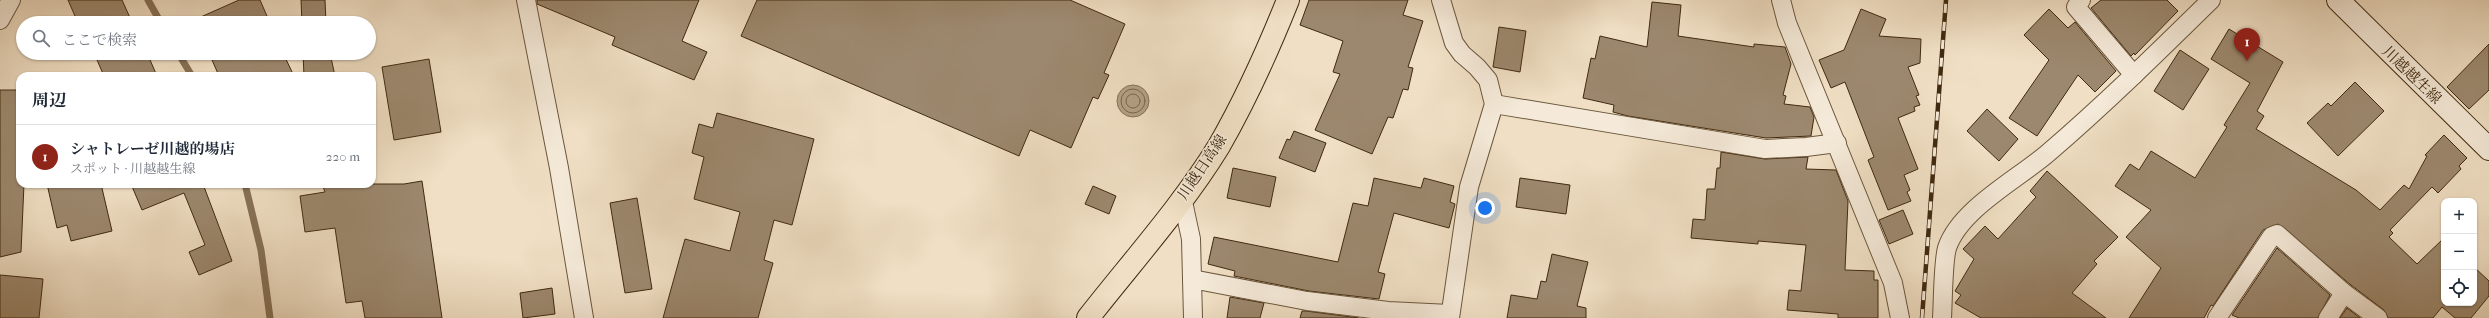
<!DOCTYPE html>
<html lang="ja">
<meta charset="utf-8">
<style>
:root{--surface:#fff;--page:#f6f6f7;--text:#1f2937;--muted:#747a83;--line:#e0e1e3;--accent:#8f2418}
body{margin:0;font-family:"IM FELL French Canon","Noto Serif JP",serif;background:var(--page);color:var(--text)}
.controls{position:absolute;right:12px;bottom:12px;display:grid;overflow:hidden;border-radius:8px;box-shadow:0 1px 3px #0004}
.controls button{width:36px;height:36px;display:grid;place-items:center;padding:0;border:0;border-bottom:1px solid var(--line);background:var(--surface);color:var(--text);font:20px sans-serif}
.you{position:absolute;left:1485px;top:208px;width:14px;height:14px;margin:-10px;border:3px solid #fff;border-radius:50%;background:#1a73e8;box-shadow:0 0 0 6px #1a73e833}
.badge{display:grid;place-items:center;width:26px;height:26px;border-radius:50%;background:var(--accent);color:#fff;font-size:13px;font-weight:700}
.pin{position:absolute;translate:-50% -33px;filter:drop-shadow(0 1px 2px #0008)}
.pin::after{content:'';position:absolute;top:21px;width:14px;height:12px;background:inherit;clip-path:polygon(0 0,100% 0,50% 100%)}
.list{margin:0;padding:0;list-style:none}
h2{display:flex;justify-content:space-between;align-items:center;height:52px;margin:0;padding:0 16px;font-size:17px}
h2 small{font-size:13px;font-weight:400;color:var(--muted)}
.list li{display:grid;grid-template-columns:26px 1fr auto;gap:12px;align-items:center;box-sizing:border-box;height:64px;padding:0 16px;border-top:1px solid var(--line)}
.list b{display:block;font-size:15px;white-space:nowrap}
.list p{margin:0;font-size:13px;white-space:nowrap;color:var(--muted)}
.list em{font-size:13px;font-style:normal;color:var(--muted)}
.icon{flex:none;width:22px;height:22px;fill:none;stroke:currentColor;stroke-width:2;stroke-linecap:round;stroke-linejoin:round}
.map{position:relative;flex:none;width:2489px;height:318px;overflow:hidden}
.search{position:absolute;background:var(--surface);box-shadow:0 1px 3px #0004;left:16px;top:16px;width:360px;height:44px;display:flex;align-items:center;gap:10px;box-sizing:border-box;padding:0 14px;border-radius:22px;color:var(--muted);font-size:15px}
.panel{position:absolute;background:var(--surface);box-shadow:0 1px 3px #0004;left:16px;top:72px;width:360px;height:116px;border-radius:12px}
.map>svg:first-child{display:block}
.water{fill:#b4a187;stroke:#867157}
.lines{fill:none;stroke-linecap:round;stroke-linejoin:round}
.shore{stroke:#7a664c;stroke-width:1}
.stream{stroke:#867157;stroke-width:7}
.building{fill:#9c886e;stroke:#402a10}
.street-casing{stroke:#6c573d;stroke-width:20}
.secondary-casing{stroke:#402a10;stroke-width:24}
.primary-casing{stroke:#402a10;stroke-width:24}
.street{stroke:#f5ead9;stroke-width:18}
.secondary{stroke:#f5ead9;stroke-width:22}
.primary{stroke:#f0dfc4;stroke-width:22}
.rail-casing{stroke:#402a10;stroke-width:4.5}
.rail{stroke:#f5ead9;stroke-width:3;stroke-dasharray:9;stroke-linecap:butt}
.labels{text-anchor:middle;dominant-baseline:central;stroke-width:3;stroke-linejoin:round;paint-order:stroke}
.street-label{font-size:15px;fill:#402a10;stroke:#f5ead9}
</style>
<div class="map">
<svg width="2489" height="318" viewBox="0 0 2489 318">
<rect width="100%" height="100%" fill="#f0dfc4"/>
<filter id="stains"><feTurbulence type="fractalNoise" baseFrequency=".005" numOctaves="4"/><feColorMatrix values="0 0 0 0 .2 0 0 0 0 .09 0 0 0 0 .02 0 0 0 .5 -.17"/></filter>
<radialGradient id="worn" r=".72"><stop offset=".6" stop-color="#630" stop-opacity="0"/><stop offset="1" stop-color="#630" stop-opacity=".3"/></radialGradient>
<circle class="water" cx="1133" cy="101" r="16"/>
<g class="lines">
<g class="shore">
<circle cx="1133" cy="101" r="12"/>
<circle cx="1133" cy="101" r="7"/>
</g>
<g class="stream">
<polyline points="148,0 161,23"/>
<polyline points="178,53 192,76"/>
<polyline points="245,184 261,250 270,318"/>
</g>
</g>
<g class="building">
<polygon points="68,0 122,0 131,20 123,23 78,23"/>
<polygon points="239,0 260,0 270,23 195,23 194,20"/>
<polygon points="301,0 325,0 326,23 302,23"/>
<polygon points="537,0 699,0 682,41 707,52 694,80 612,45 615,37 537,4"/>
<polygon points="757,0 1070,0 1125,24 1104,73 1109,75 1098,99 1093,97 1071,148 1030,130 1019,156 741,36"/>
<polygon points="1309,0 1408,0 1403,15 1423,21 1408,67 1413,68 1408,90 1403,89 1393,118 1388,117 1372,154 1315,130 1340,74 1333,72 1343,41 1300,25"/>
<polygon points="2101,0 2167,0 2178,11 2135,55 2134,53 2131,56 2091,8"/>
<polygon points="1652,2 1681,5 1678,36 1754,47 1754,44 1785,47 1791,64 1783,95 1786,96 1784,104 1810,107 1814,117 1811,136 1766,138 1628,116 1613,112 1614,105 1583,98 1591,58 1595,59 1600,36 1647,47"/>
<polygon points="1861,9 1886,19 1879,36 1921,39 1920,63 1908,67 1919,95 1916,96 1920,105 1914,107 1915,111 1898,118 1918,169 1904,175 1910,190 1907,192 1911,201 1888,210 1868,160 1874,157 1845,82 1831,88 1819,60 1844,50"/>
<polygon points="2049,9 2068,28 2075,22 2116,71 2095,92 2078,75 2037,136 2009,118 2049,60 2024,35"/>
<polygon points="1499,27 1526,31 1520,72 1493,67"/>
<polygon points="2229,29 2283,62 2257,111 2264,116 2256,129 2356,190 2380,210 2404,185 2409,189 2427,156 2425,155 2444,135 2467,158 2459,166 2461,169 2438,193 2432,187 2390,230 2393,233 2389,237 2417,264 2444,238 2444,303 2474,303 2474,267 2489,281 2489,296 2471,318 2455,318 2442,307 2433,318 2388,318 2384,310 2351,285 2278,224 2263,230 2213,306 2211,305 2204,318 2129,318 2161,268 2126,237 2151,210 2115,186 2130,164 2139,170 2151,151 2195,178 2227,127 2224,125 2250,83 2211,59"/>
<polygon points="2489,44 2489,90 2469,109 2447,87"/>
<polygon points="2180,50 2209,69 2183,110 2154,91"/>
<polygon points="94,53 147,53 157,76 104,76"/>
<polygon points="209,53 283,53 294,76 219,76"/>
<polygon points="303,53 330,53 335,76 304,76"/>
<polygon points="429,59 441,132 394,140 382,67"/>
<polygon points="2355,82 2384,111 2338,156 2307,123 2328,103 2331,106"/>
<polygon points="0,90 20,90 20,184 24,184 21,252 0,257"/>
<polygon points="1987,109 2018,139 1999,161 1967,131"/>
<polygon points="717,113 814,139 792,225 774,220 764,260 773,263 758,318 663,318 685,239 730,251 740,212 694,199 704,157 692,153 699,124 713,128"/>
<polygon points="1294,131 1326,143 1315,172 1279,158 1287,139 1290,140"/>
<polygon points="1721,152 1765,159 1808,157 1806,169 1836,170 1848,201 1845,270 1874,271 1874,280 1878,280 1878,318 1838,318 1838,314 1787,310 1789,290 1801,291 1806,245 1758,241 1758,244 1691,238 1693,219 1705,220 1707,189 1715,189 1717,168 1720,168"/>
<polygon points="1233,168 1276,177 1270,207 1227,198"/>
<polygon points="2047,171 2118,237 2094,261 2097,264 2072,293 2106,318 1981,318 1955,303 1961,295 1955,291 1974,259 1963,249 1985,226 1998,239 2036,197 2030,191"/>
<polygon points="1374,178 1421,188 1424,178 1454,186 1450,202 1455,204 1449,228 1394,213 1378,272 1385,274 1379,299 1309,291 1234,276 1235,271 1208,264 1214,237 1338,262 1353,203 1368,206"/>
<polygon points="1520,178 1570,185 1566,214 1516,207"/>
<polygon points="422,181 442,318 365,318 362,301 346,303 335,228 305,232 300,196 325,192 322,184 404,184"/>
<polygon points="47,184 101,184 112,231 71,241 67,225 57,228"/>
<polygon points="131,184 203,184 232,261 199,275 189,252 205,245 184,193 142,210"/>
<polygon points="1093,186 1116,196 1109,214 1085,204"/>
<polygon points="637,198 652,289 625,293 610,203"/>
<polygon points="1903,210 1913,234 1889,244 1879,220"/>
<polygon points="2277,248 2330,295 2318,318 2239,318 2232,315"/>
<polygon points="1552,254 1588,262 1577,306 1586,308 1586,318 1507,318 1511,295 1537,299 1541,281 1546,282"/>
<polygon points="0,275 43,279 39,318 0,318"/>
<polygon points="552,288 555,314 523,318 520,293"/>
<polygon points="1230,297 1264,303 1260,318 1227,318"/>
<polygon points="2347,308 2360,318 2340,318"/>
<polygon points="1302,311 1306,311 1359,318 1300,318"/>
</g>
<g class="lines">
<defs>
<g id="street">
<polyline points="526,0 559,168 584,318"/>
<polyline points="1441,0 1454,43 1462,54 1477,67 1488,80 1494,104 1469,187 1450,318"/>
<polyline points="1781,0 1787,23 1893,283 1900,318"/>
<polyline points="2081,0 2076,7 2134,75"/>
<polyline points="0,20 11,0"/>
<polyline points="1494,104 1765,149 1806,147 1837,143"/>
<polyline points="1182,197 1191,239 1193,318"/>
<polyline points="1192,279 1307,301 1388,311 1450,314"/>
<path d="M 1942,318 C 1943,302 1943,262 1947,248 C 1960,209 2018,179 2048,153 C 2104,105 2158,52 2211,0"/>
<polyline points="2217,318 2272,236 2277,234 2344,293 2378,318"/>
<polyline points="2328,318 2344,293"/>
</g>
<polyline id="secondary" points="2338,0 2489,149"/>
<path id="primary" d="M 1088,318 C 1131,263 1183,205 1219,146 C 1246,99 1268,50 1288,0"/>
</defs>
<use href="#street" class="street-casing"/>
<use href="#secondary" class="secondary-casing"/>
<use href="#primary" class="primary-casing"/>
<use href="#street" class="street"/>
<use href="#secondary" class="secondary"/>
<use href="#primary" class="primary"/>
<defs>
<polyline id="rail" points="1922,318 1946,0"/>
</defs>
<use href="#rail" class="rail-casing"/>
<use href="#rail" class="rail"/>
</g>
<g class="labels">
<g class="street-label">
<text transform="translate(2412 75) rotate(44)">川越越生線</text>
<text transform="translate(1202 167) rotate(-56)">川越日高線</text>
</g>
</g>
<rect width="100%" height="100%" filter="url(#stains)"/>
<rect width="100%" height="100%" fill="url(#worn)"/>
</svg>
<div class="controls">
<button>+</button>
<button>−</button>
<button><svg class="icon" aria-label="locate" viewBox="0 0 24 24"><circle cx="12" cy="12" r="6"/><path d="M12 2v4M12 18v4M2 12h4M18 12h4"/></svg></button>
</div>
<div class="you"></div>
<div class="pin badge" style="left:2247px;top:61px">1</div>
<div class="search"><svg class="icon" aria-label="search" viewBox="0 0 24 24"><circle cx="10" cy="10" r="6"/><path d="M15 15l6 6"/></svg>ここで検索</div>
<section class="panel">
<h2>周辺<small></small></h2>
<ul class="list">
<li><span class="badge">1</span><div><b>シャトレーゼ川越的場店</b><p>スポット · 川越越生線</p></div><em>220 m</em></li>
</ul>
</section>
</div>
